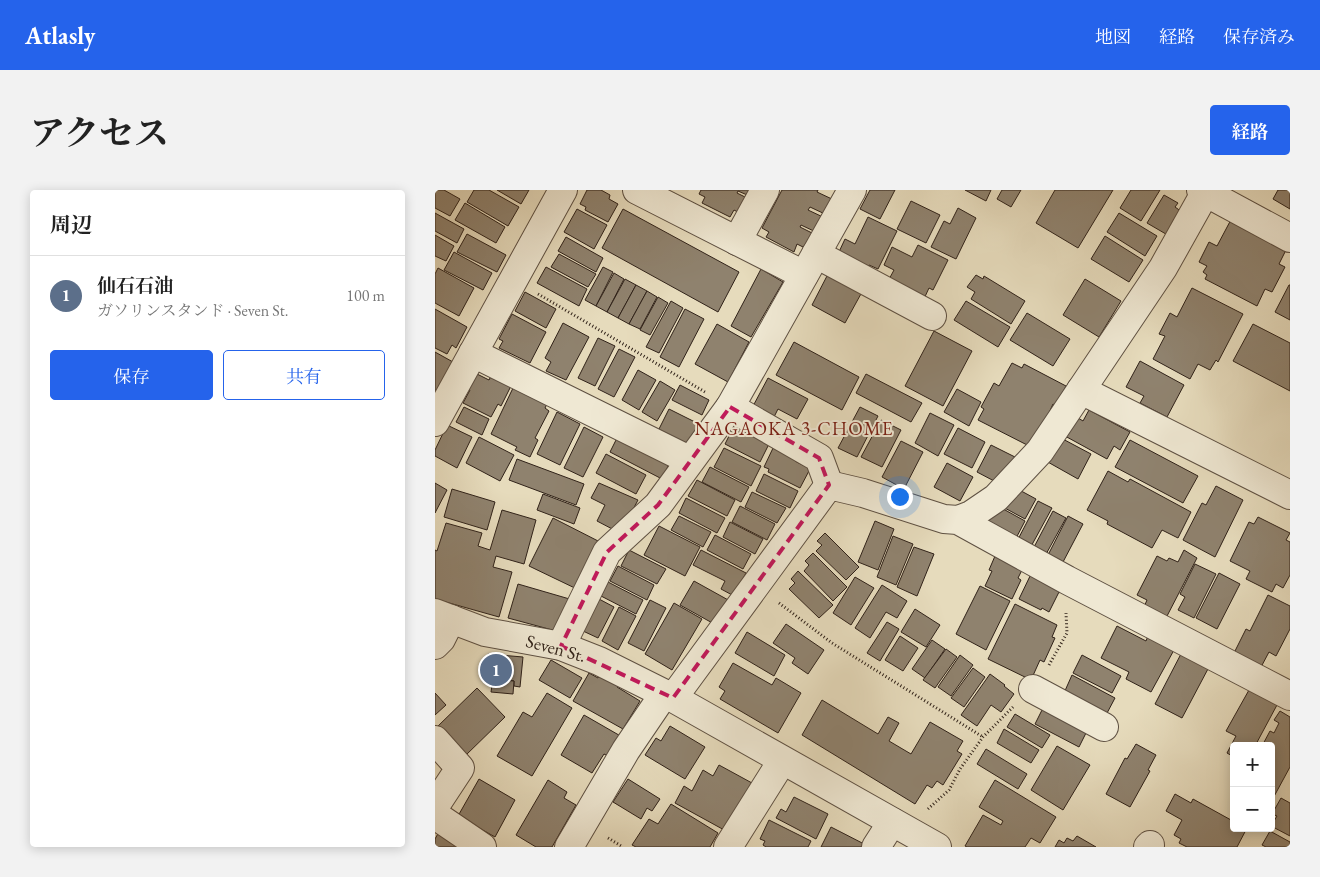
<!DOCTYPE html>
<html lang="ja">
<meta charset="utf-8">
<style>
:root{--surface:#fff;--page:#f2f2f2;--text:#222;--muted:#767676;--line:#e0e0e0;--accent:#2563eb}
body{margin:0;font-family:"EB Garamond","Noto Serif JP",serif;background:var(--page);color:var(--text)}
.controls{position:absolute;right:15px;bottom:15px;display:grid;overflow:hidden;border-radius:5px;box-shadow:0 2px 12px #0003}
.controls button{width:45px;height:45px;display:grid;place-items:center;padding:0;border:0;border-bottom:1px solid var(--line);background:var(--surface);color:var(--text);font:25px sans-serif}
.you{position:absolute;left:464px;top:306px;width:18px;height:18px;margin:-12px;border:4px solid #fff;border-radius:50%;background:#1a73e8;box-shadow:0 0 0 8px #1a73e833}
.badge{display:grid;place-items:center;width:32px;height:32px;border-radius:50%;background:var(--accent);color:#fff;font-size:16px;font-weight:700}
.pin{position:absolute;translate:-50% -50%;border:2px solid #fff;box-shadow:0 1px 5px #0006}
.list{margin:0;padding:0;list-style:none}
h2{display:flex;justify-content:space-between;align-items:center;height:65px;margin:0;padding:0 20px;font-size:21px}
h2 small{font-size:16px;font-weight:400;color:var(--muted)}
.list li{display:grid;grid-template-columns:32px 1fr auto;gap:15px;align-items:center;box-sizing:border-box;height:80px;padding:0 20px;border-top:1px solid var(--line)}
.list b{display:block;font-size:19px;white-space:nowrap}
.list p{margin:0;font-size:16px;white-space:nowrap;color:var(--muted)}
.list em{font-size:16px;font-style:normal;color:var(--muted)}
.actions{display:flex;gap:10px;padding:15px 20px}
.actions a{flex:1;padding:11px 0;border:1px solid var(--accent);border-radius:5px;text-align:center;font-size:18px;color:var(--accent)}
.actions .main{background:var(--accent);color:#fff}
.map{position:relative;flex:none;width:855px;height:657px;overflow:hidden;border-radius:5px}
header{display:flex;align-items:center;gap:30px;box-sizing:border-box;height:70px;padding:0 25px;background:var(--accent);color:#fff}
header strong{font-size:24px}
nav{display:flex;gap:28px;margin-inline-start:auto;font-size:18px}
.intro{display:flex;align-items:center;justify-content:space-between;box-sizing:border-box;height:120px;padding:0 30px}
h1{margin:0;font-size:35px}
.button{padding:12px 22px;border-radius:5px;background:var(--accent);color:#fff;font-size:18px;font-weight:700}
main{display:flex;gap:30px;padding:0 30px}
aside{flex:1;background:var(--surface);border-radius:5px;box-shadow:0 2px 12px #0003}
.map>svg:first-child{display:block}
.building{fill:#8f826e;stroke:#302219}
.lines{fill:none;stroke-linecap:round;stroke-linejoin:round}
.minor-casing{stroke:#5e5042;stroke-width:30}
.path{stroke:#302219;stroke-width:3;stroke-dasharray:1 2.5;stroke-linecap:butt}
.minor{stroke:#efe8d3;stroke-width:28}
.marked{fill:none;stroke:#c2185b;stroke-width:4;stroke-dasharray:10 6;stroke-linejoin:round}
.labels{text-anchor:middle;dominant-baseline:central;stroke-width:4;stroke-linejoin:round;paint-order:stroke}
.street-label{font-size:18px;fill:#302219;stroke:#efe8d3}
.neighbourhood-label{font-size:19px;letter-spacing:1px;fill:#7a1f14;stroke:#efe8d3}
</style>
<header>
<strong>Atlasly</strong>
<nav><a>地図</a><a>経路</a><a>保存済み</a></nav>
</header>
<div class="intro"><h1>アクセス</h1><a class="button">経路</a></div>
<main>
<aside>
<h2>周辺<small></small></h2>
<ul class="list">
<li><span class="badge" style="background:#5c6f8a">1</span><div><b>仙石石油</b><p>ガソリンスタンド · Seven St.</p></div><em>100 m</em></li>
</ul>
<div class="actions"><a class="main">保存</a><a>共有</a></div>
</aside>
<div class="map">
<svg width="855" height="657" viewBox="0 0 855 657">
<rect width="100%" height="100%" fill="#e6dbbc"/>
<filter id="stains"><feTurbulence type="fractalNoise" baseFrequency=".004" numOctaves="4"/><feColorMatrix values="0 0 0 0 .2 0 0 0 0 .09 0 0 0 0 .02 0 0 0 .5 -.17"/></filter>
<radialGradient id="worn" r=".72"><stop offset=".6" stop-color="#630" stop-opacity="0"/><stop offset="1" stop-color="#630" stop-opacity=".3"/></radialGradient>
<g class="building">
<polygon points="0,0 9,0 25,9 15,26 0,18"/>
<polygon points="39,0 54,0 84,17 73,36 32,12"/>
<polygon points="62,0 94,0 86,14"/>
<polygon points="152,0 166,0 175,5 174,9 183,14 173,32 150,20 151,17 145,14"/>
<polygon points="266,0 323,0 319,8 303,1 302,3 318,11 310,26 299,20 295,27 267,13 270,7 264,4"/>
<polygon points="347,0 383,0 382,2 399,10 392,25 375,17 373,20 390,28 383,43 366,35 365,37 381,45 374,60 362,54 359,62 331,47 334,42 327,38"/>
<polygon points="435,0 460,0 445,29 425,19"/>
<polygon points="530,0 556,0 551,11"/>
<polygon points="567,0 586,0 576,17 562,9"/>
<polygon points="620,0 678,0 643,58 601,33"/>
<polygon points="696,0 725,0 706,31 685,18"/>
<polygon points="843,0 855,0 855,19 838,9"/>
<polygon points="729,5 743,13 740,17 750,24 736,47 712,33"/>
<polygon points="476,11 505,25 491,53 462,39"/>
<polygon points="30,13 70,37 61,53 20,30"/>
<polygon points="523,18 541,28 521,69 496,57 509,31 515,34"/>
<polygon points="142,19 172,35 159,59 129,42"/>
<polygon points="188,19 304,82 283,122 167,58"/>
<polygon points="0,23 29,39 22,53 0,41"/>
<polygon points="684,23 722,46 710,66 672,42"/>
<polygon points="799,24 853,56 844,74 850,77 837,102 830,99 822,116 770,89 772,85 768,82 772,76 764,72 774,52 782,56"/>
<polygon points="433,27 462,41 443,79 434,75 432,79 403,64 410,49 420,54"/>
<polygon points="32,44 71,65 62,82 22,62"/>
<polygon points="0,45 19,56 11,71 0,66"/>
<polygon points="670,46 708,70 694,92 656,69"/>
<polygon points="131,47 168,68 161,82 123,61"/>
<polygon points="483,55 513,70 498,100 494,98 488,111 452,93 459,80 449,75 457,57 477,67"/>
<polygon points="19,62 57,83 48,100 9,80"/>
<polygon points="124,64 161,84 153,97 116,77"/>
<polygon points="111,77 152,99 144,116 102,93"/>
<polygon points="168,77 178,82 161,116 150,110"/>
<polygon points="3,78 39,98 24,126 0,113 0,84"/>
<polygon points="326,79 348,92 316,147 296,136"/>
<polygon points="179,83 189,89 172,122 161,116"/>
<polygon points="393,84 427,102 410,133 377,115"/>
<polygon points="541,85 548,89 549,86 590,111 576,134 536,109 540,102 532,97"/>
<polygon points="190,89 201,95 183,128 172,122"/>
<polygon points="650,89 686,111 664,147 628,125"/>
<polygon points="201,95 212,101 194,134 183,128"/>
<polygon points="854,95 855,95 855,130 840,122"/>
<polygon points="757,98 808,124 783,172 781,170 775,180 763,174 755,189 718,169 730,146 724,144 735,123 742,127"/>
<polygon points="212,101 222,107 205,139 194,134"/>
<polygon points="90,102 121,119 111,138 80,121"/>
<polygon points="223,107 233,113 215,145 205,140"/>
<polygon points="236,111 248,118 224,163 211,157"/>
<polygon points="531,111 575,137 563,157 519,130"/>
<polygon points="0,119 32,137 21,158 17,155 12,164 0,158"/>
<polygon points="250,119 269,129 244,177 225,167"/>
<polygon points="592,123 635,149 618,176 575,150"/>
<polygon points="77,124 111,142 95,173 64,158 68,151 64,149"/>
<polygon points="128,133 154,147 131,190 111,181 116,172 110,168"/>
<polygon points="282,134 314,152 293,192 260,174"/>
<polygon points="818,134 855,153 855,201 798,171"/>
<polygon points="499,141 537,161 508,216 470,196"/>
<polygon points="163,148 180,156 160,196 143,188"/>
<polygon points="359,152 424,187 407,220 341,185"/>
<polygon points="184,159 200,167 179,207 163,199"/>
<polygon points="0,162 18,172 2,201 0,200"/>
<polygon points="705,171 749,195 732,227 705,213 709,206 691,197"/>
<polygon points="577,173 587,178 589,174 631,196 621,216 618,214 598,258 543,230 549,219 546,217 559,193 564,196"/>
<polygon points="203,180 221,190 204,220 187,210"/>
<polygon points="58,182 78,192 66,216 63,214 56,227 28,213 35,200 32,198 42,184 54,190"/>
<polygon points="431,184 487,213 476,232 421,203"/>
<polygon points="333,188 373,209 362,229 343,219 338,229 317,218"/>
<polygon points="225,191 240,200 222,231 207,222"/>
<polygon points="245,195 274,210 267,225 237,210"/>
<polygon points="78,198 112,214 110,218 114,221 100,248 103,250 95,267 80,260 82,257 56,244"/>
<polygon points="522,199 546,212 534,236 509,222"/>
<polygon points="29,217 54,229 47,245 21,232"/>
<polygon points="425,217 443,226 422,267 403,258"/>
<polygon points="234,219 266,235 261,245 258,243 251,255 223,241"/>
<polygon points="654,220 695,242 685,260 679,256 672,269 630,246 640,226 648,231"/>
<polygon points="122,222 145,234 125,275 102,264"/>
<polygon points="495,223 519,235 503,266 480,253"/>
<polygon points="446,230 466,240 447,277 426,267"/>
<polygon points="301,232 336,250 325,272 290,254"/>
<polygon points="12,235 37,247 22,278 0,266 0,260"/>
<polygon points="149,237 168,247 148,287 129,278"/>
<polygon points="523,238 550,252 537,278 509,264"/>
<polygon points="183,246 235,272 227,289 175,262"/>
<polygon points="44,247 79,265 65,291 31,273"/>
<polygon points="624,247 656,264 643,289 611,271"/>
<polygon points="695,250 763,286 748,313 680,277"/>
<polygon points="466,251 488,262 469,299 447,287"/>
<polygon points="556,255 584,269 575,285 567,281 561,292 542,282"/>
<polygon points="339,256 362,268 360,271 375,279 365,298 333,282 334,279 329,277"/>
<polygon points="289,258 326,276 316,296 279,277"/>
<polygon points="171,264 211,285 201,304 161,283"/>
<polygon points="82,269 149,294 141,315 74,290"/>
<polygon points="512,273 538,287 525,311 499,297"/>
<polygon points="275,277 314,297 306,312 267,292"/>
<polygon points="673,281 693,292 695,289 756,322 743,348 727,340 717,358 672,334 673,331 652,320"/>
<polygon points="329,284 363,301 355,318 321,301"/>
<polygon points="262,290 300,310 292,326 253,306"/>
<polygon points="0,293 12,300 0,323"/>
<polygon points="164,293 203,310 194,327 183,342 162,331 170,315 156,308"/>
<polygon points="577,296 601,309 590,329 566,316"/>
<polygon points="781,296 808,310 780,367 748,350 767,313 771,315"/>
<polygon points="17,299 60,312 52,340 9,327"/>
<polygon points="317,302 351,318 342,333 310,317"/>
<polygon points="108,304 145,318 139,334 102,320"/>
<polygon points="251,308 290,328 282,343 244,323"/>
<polygon points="603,311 617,318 593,362 580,355"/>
<polygon points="561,315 590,331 578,354 543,336"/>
<polygon points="305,316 340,334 332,350 297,332"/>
<polygon points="67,320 101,330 89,374 61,366 58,377 77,382 64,427 0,409 0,360 2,361 11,333 47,343 43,356 55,360"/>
<polygon points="618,321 631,328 610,366 598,359"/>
<polygon points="244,326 276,342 268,357 236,340"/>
<polygon points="633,326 648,334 628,372 613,365"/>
<polygon points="823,327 855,343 851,350 855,352 855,385 848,398 841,394 837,402 811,389 815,381 795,371 814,332 819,334"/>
<polygon points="118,328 169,354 146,401 94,376"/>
<polygon points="440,331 459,339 443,380 423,372"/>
<polygon points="295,332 328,349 320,364 288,347"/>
<polygon points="224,336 265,357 250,386 209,365"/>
<polygon points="390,343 424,377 411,390 381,361 387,355 382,351"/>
<polygon points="280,345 316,364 308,379 272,360"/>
<polygon points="458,346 478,354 461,395 442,387"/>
<polygon points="479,357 499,364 482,406 462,397"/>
<polygon points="194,360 231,379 222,394 186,376"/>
<polygon points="266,360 311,383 299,406 286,399 290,391 258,375"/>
<polygon points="749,360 762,368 731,428 709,417 712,410 702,405 722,366 732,371 734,368 743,372"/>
<polygon points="378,363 412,397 398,411 369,381 374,375 370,371"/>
<polygon points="560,366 587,380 583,388 586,390 577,409 550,396 557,381 554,380"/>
<polygon points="760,374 781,384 759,428 743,420 750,407 745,404"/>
<polygon points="183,376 219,395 212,410 175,391"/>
<polygon points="363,381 398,415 384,428 354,399 360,393 356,389"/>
<polygon points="597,382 625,400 614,422 607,418 606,420 584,409"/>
<polygon points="784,383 805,394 782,439 761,428"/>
<polygon points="420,387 439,398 416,435 398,423"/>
<polygon points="259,391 295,411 281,435 245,415"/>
<polygon points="173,392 208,410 201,424 166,406"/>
<polygon points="83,394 138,410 121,441 73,428"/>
<polygon points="447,395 472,411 462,428 451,422 435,448 420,438"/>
<polygon points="545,396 575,411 551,460 521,444"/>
<polygon points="833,405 855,416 855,439 841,466 834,462 825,479 798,465 811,439 815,441"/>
<polygon points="164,409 179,417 163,448 148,441"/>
<polygon points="215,410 231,418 209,461 193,453"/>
<polygon points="239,413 267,429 237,480 210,464"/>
<polygon points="580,414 622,435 617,447 620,448 609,472 605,470 596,490 553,469"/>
<polygon points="184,417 201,426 183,460 167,451"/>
<polygon points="480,419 505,435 491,457 466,442"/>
<polygon points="452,432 464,439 445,471 432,463"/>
<polygon points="351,434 389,460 373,484 357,473 360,468 338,453"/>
<polygon points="682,436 711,451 713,446 739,460 716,502 691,489 694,482 666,468"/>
<polygon points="312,442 350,465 339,486 300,463"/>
<polygon points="465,446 483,458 468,481 450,470"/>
<polygon points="497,450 510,459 490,488 477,479"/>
<polygon points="511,459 522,467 500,498 488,490"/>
<polygon points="747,462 774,477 747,528 720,514"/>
<polygon points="53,464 88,467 85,497 79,496 79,491 58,489 57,494 50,493"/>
<polygon points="525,465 538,475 516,506 503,497"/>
<polygon points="647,465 686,486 677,503 638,483"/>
<polygon points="116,470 147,488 135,508 104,490"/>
<polygon points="298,473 337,495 341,488 366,503 343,543 285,509 290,501 284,497"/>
<polygon points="538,478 550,487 529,517 516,508"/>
<polygon points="154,483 163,488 166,484 184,494 182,497 205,511 188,539 138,511"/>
<polygon points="555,484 570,495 569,496 579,504 566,522 556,515 542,536 526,525"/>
<polygon points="637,485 680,508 671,525 629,503"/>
<polygon points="58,489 79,491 78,504 56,502"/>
<polygon points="42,498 70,527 30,566 2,537"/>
<polygon points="814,500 842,515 820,556 799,556 799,567 792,563 801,546 791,541"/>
<polygon points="0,503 11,515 0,525"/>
<polygon points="112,503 137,518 97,586 62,566 88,522 97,527"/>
<polygon points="387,510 443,544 453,527 464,533 454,551 476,564 495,532 528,551 522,561 527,564 508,595 502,591 497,598 492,595 480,614 367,545"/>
<polygon points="609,516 653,539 644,557 600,534"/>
<polygon points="845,521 855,527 855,577 836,612 836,556 827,556 835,541 839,543 844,533 839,530"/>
<polygon points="580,524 615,545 607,558 572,537"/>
<polygon points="149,525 189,548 177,568 169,564 157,583 126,565"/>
<polygon points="235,536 270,557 250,589 210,565 221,548 226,551"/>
<polygon points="569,539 604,560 596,573 562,553"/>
<polygon points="701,554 721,565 713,580 715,581 695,617 671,604 690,568 692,569"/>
<polygon points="622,556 655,575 628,620 596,600"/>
<polygon points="551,559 592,584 583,599 542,574"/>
<polygon points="284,575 317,593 291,641 240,613 249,596 257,601 268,580 278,586"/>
<polygon points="44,589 80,610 60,647 23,626"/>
<polygon points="193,589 225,609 217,621 212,618 206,629 178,612"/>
<polygon points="113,590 132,602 129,608 141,615 117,657 101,657 81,645"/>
<polygon points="560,590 621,627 605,653 596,648 590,657 532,657 530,656 548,625 566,635 568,631 544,617"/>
<polygon points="740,604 756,613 758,609 796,630 797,628 799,629 799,638 812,638 802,657 752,657 744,653 746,649 739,645 747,630 731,621"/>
<polygon points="359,607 393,624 381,649 341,628 346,619 351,622"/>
<polygon points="846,608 855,613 855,646 836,636 842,626 837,624"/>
<polygon points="236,614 283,643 275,657 201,657 197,655 214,629 223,634"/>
<polygon points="334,630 376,651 373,657 331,657 328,655 330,651 325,649"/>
<polygon points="396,637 433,656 433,657 386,657"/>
<polygon points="5,640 25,651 22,657 0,657 0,649"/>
<polygon points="835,641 855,652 855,657 831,657 827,655"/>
<polygon points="642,646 661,657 620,657 624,650 629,653 632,648 638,651"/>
</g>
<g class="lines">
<defs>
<g id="minor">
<polyline points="202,0 369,85"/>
<polyline points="766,0 855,48"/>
<polyline points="302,51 330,0"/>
<polyline points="381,64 497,126"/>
<polyline points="38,163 254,270"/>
<polyline points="646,200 855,305"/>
<polyline points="295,217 384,268 394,295"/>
<polyline points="0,232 128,0"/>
<polyline points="523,330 536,325 561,308 605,261 728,78 770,3"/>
<polyline points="0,423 50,442 126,456 164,471 238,508 502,657"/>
<polyline points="0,455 6,449 16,429"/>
<polyline points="126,456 172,362 223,315 295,217 417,0"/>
<polyline points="598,499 669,537"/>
<polyline points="238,508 394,295 428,303 509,329 523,330 632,390 855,506"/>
<polyline points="0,550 25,578 0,616"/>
<polyline points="0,625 47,657"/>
<polyline points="134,657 191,560 229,504"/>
<polyline points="293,657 347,571"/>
<polyline points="441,657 457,632"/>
<polyline points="713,657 715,655"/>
</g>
</defs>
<use href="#minor" class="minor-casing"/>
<g class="path">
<polyline points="103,104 270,202"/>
<polyline points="344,413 397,453 548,547"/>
<polyline points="614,475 632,443 631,423"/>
<polyline points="493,619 514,600 525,579 548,547 578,517"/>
<polyline points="173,648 188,657"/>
</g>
<use href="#minor" class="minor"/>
</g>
<path class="marked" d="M 295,217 L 384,268 L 394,295 L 238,508 L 126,456 L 172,362 L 223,315 Z"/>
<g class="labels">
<g class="street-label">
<text transform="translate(121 458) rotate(15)">Seven St.</text>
</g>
<g class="neighbourhood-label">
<text x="359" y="238">NAGAOKA 3-CHOME</text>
</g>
</g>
<rect width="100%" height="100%" filter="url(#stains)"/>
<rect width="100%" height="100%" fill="url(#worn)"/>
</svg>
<div class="controls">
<button>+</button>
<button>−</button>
</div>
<div class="you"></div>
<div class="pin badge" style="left:61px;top:480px;background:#5c6f8a">1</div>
</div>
</main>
